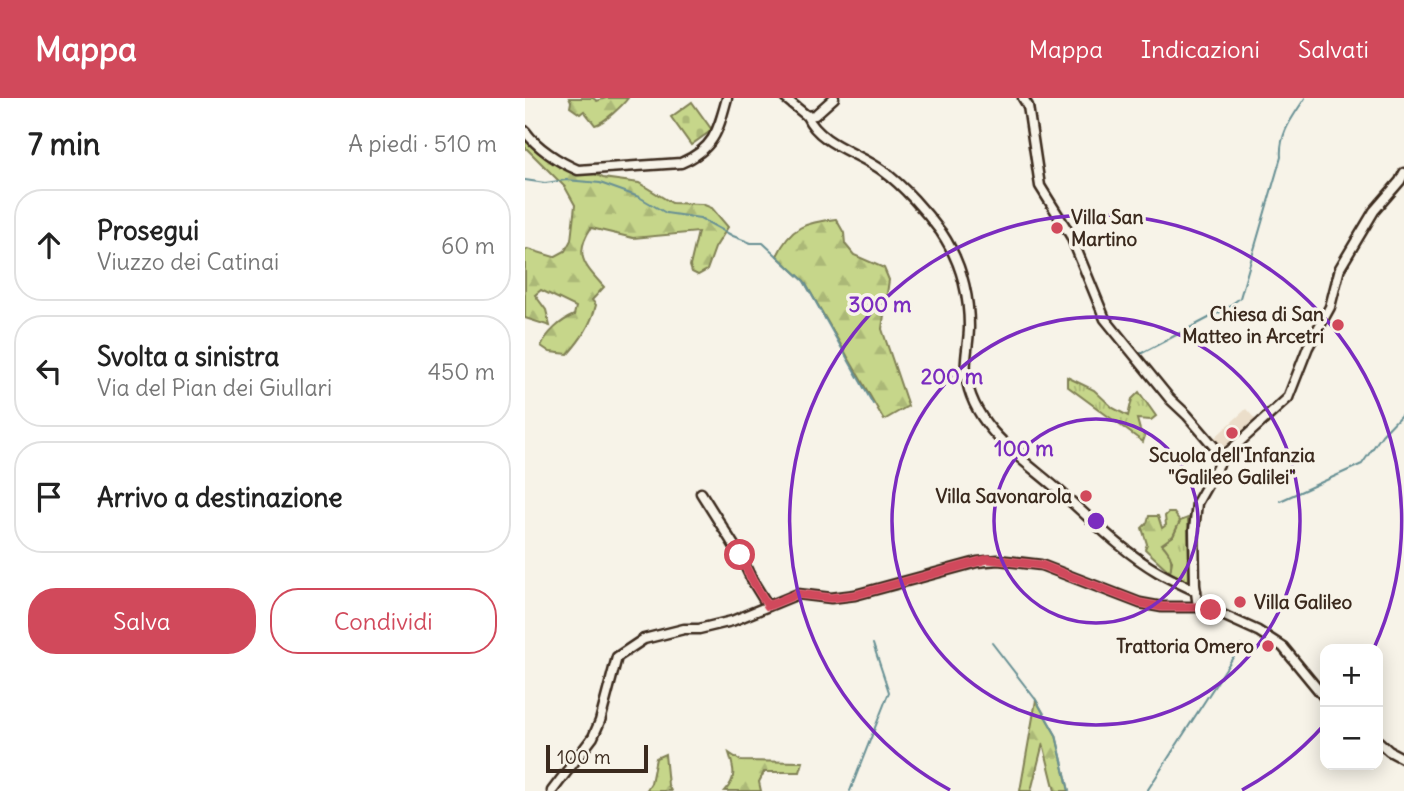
<!DOCTYPE html>
<html lang="it">
<meta charset="utf-8">
<style>
:root{--surface:#fff;--page:#f2f2f2;--text:#222;--muted:#767676;--line:#e0e0e0;--accent:#d1495b}
body{margin:0;font-family:Delius,sans-serif;background:var(--page);color:var(--text)}
.controls{position:absolute;right:21px;bottom:21px;display:grid;overflow:hidden;border-radius:14px;box-shadow:0 4px 18px #0003}
.controls button{width:63px;height:63px;display:grid;place-items:center;padding:0;border:0;border-bottom:2px solid var(--line);background:var(--surface);color:var(--text);font:35px sans-serif}
.scale{position:absolute;left:21px;bottom:18px;width:102px;box-sizing:border-box;padding-left:7px;border:4px solid #3b2a1e;border-top:0;font-size:19px;line-height:24px;white-space:nowrap;color:#3b2a1e;-webkit-text-stroke:5px #f7f3e8;paint-order:stroke}
.stop{position:absolute;width:21px;height:21px;margin:-16px;border:5px solid #d1495b;border-radius:50%;background:#fff}
.stop.end{background:#d1495b;border-color:#fff;box-shadow:0 2px 7px #0008}
.list{margin:0;padding:0;list-style:none}
h2{display:flex;justify-content:space-between;align-items:center;height:91px;margin:0;padding:0 28px;font-size:30px}
h2 small{font-size:23px;font-weight:400;color:var(--muted)}
.list li{display:grid;grid-template-columns:46px 1fr auto;gap:21px;align-items:center;box-sizing:border-box;height:112px;margin:0 14px 14px;padding:0 14px;border:2px solid var(--line);border-radius:28px}
.list b{display:block;font-size:26px;white-space:nowrap}
.list p{margin:0;font-size:23px;white-space:nowrap;color:var(--muted)}
.list em{font-size:23px;font-style:normal;color:var(--muted)}
.actions{display:flex;gap:14px;padding:21px 28px}
.actions a{flex:1;padding:16px 0;border:2px solid var(--accent);border-radius:28px;text-align:center;font-size:24px;color:var(--accent)}
.actions .main{background:var(--accent);color:#fff}
.icon{flex:none;width:38px;height:38px;fill:none;stroke:currentColor;stroke-width:2;stroke-linecap:round;stroke-linejoin:round}
.map{position:relative;flex:none;width:879px;height:693px;overflow:hidden}
header{display:flex;align-items:center;gap:42px;box-sizing:border-box;height:98px;padding:0 35px;background:var(--accent);color:#fff}
header strong{font-size:33px}
nav{display:flex;gap:38px;margin-inline-start:auto;font-size:24px}
main{display:flex}
aside{flex:1;background:var(--surface)}
.map>svg:first-child{display:block}
.built{fill:#ebdeca}
.grass{fill:url(#grass-tufts);stroke:#808054;stroke-width:2}
.forest{fill:url(#forest-firs);stroke:#808054;stroke-width:2}
.cemetery{fill:url(#cemetery-stones);stroke:#808054;stroke-width:2}
.lines{fill:none;stroke-linecap:round;stroke-linejoin:round}
.stream{stroke:#679094;stroke-width:2}
.minor-casing{stroke:#3b2a1e;stroke-width:13}
.minor{stroke:#f7f3e8;stroke-width:8}
.route{stroke:#d1495b;stroke-width:9}
.ring{fill:none;stroke:#7b2cbf;stroke-width:3.5}
.poi-dot{fill:#d1495b;stroke:#f7f3e8;stroke-width:2.5}
.labels{text-anchor:middle;dominant-baseline:central;stroke-width:7;stroke-linejoin:round;paint-order:stroke}
.poi-label{font-size:19px;font-weight:bold;fill:#3b2a1e;stroke:#f7f3e8;text-anchor:end}
.centre{fill:#7b2cbf;stroke:#f7f3e8;stroke-width:3.5}
.ring-label{font-size:21px;text-anchor:middle;font-weight:bold;fill:#7b2cbf;stroke:#f7f3e8;stroke-width:7;stroke-linejoin:round;paint-order:stroke}
</style>
<header>
<strong>Mappa</strong>
<nav><a>Mappa</a><a>Indicazioni</a><a>Salvati</a></nav>
</header>
<main>
<aside>
<h2>7 min<small>A piedi · 510 m</small></h2>
<ul class="list">
<li><svg class="icon" aria-label="ahead" viewBox="0 0 24 24"><path d="M12 20V5M6 11l6-6 6 6"/></svg><div><b>Prosegui</b><p>Viuzzo dei Catinai</p></div><em>60 m</em></li>
<li><svg class="icon" aria-label="left" viewBox="0 0 24 24"><path d="M17 20v-9H6M10 6l-5 5 5 5"/></svg><div><b>Svolta a sinistra</b><p>Via del Pian dei Giullari</p></div><em>450 m</em></li>
<li><svg class="icon" aria-label="arrive" viewBox="0 0 24 24"><path d="M6 21V4h12l-3 4 3 4H6"/></svg><div><b>Arrivo a destinazione</b></div></li>
</ul>
<div class="actions"><a class="main">Salva</a><a>Condividi</a></div>
</aside>
<div class="map">
<svg width="879" height="693" viewBox="0 0 879 693">
<defs>
<pattern id="grass-tufts" width="24" height="20" patternUnits="userSpaceOnUse" patternTransform="scale(1.75)"><rect width="24" height="20" fill="#c6d68a"/><path d="M3 7l-1-3M5 7V3M7 7l1-3M15 17l-1-3M17 17v-4M19 17l1-3" fill="none" stroke="#abb877"/></pattern>
<pattern id="forest-firs" width="22" height="20" patternUnits="userSpaceOnUse" patternTransform="scale(1.75)"><rect width="22" height="20" fill="#c6d68a"/><path d="M5 1l3.5 6h-7zM16 11l3.5 6h-7z" fill="#abb877"/></pattern>
<pattern id="cemetery-stones" width="16" height="16" patternUnits="userSpaceOnUse" patternTransform="scale(1.75)"><rect width="16" height="16" fill="#c6d68a"/><path d="M2 7V4a2 2 0 0 1 4 0v3zM10 15v-3a2 2 0 0 1 4 0v3z" fill="#abb877"/></pattern>
</defs>
<rect width="100%" height="100%" fill="#f7f3e8"/>
<filter id="ink" filterUnits="userSpaceOnUse"><feTurbulence type="fractalNoise" baseFrequency=".0143" numOctaves="2"/><feDisplacementMap in="SourceGraphic" scale="14" xChannelSelector="R" yChannelSelector="G"/><feConvolveMatrix kernelMatrix="1 2 1 2 8 2 1 2 1" color-interpolation-filters="sRGB"/></filter>
<g filter="url(#ink)">
<polygon class="built" points="721,311 732,323 697,355 686,343"/>
<g class="grass">
<polygon points="542,279 569,292 588,310 603,318 607,301 614,294 631,318 626,322 612,321 615,332 620,338 618,344 542,288"/>
<polygon points="663,420 664,485 645,474 647,463 636,446 648,438 655,423"/>
</g>
<g class="forest">
<path d="M 44,0 L 68,0 L 72,3 L 81,0 L 103,0 C 98,7 79,25 70,27 L 59,13 L 55,16 L 45,9 L 46,4 Z"/>
<path d="M 0,32 L 35,58 L 78,80 L 114,85 L 147,105 L 177,106 L 187,110 L 203,129 L 190,150 L 182,172 L 173,177 L 167,174 L 165,168 L 173,134 L 108,140 L 66,130 C 48,157 60,168 79,189 L 67,202 L 71,207 C 66,227 56,241 43,256 L 25,254 L 16,248 C 22,235 35,223 49,217 L 51,209 L 16,192 L 10,197 L 21,212 L 25,228 L 0,220 L 0,153 L 3,151 L 29,159 L 40,153 L 46,142 L 50,107 L 40,89 L 0,49 Z"/>
<path d="M 311,121 L 319,135 L 320,146 L 329,157 L 359,170 L 364,182 L 357,231 L 383,308 L 359,322 L 279,183 L 252,158 C 265,129 281,124 311,121 Z"/>
<path d="M 643,415 L 649,415 L 655,423 L 648,438 L 637,446 C 646,456 648,461 645,474 L 620,451 L 622,446 L 617,430 L 622,425 L 624,418 L 633,418 L 637,430 L 641,427 L 640,418 Z"/>
<polygon points="511,602 531,637 544,693 530,693 518,645 506,693 495,693"/>
<path d="M 204,655 L 216,663 L 278,664 L 275,674 L 239,674 L 234,684 L 236,693 L 200,693 C 212,680 209,671 204,655 Z"/>
<polygon points="140,656 143,687 146,693 121,693 126,685 131,660"/>
</g>
<polygon class="cemetery" points="167,4 187,32 166,47 146,19"/>
<g class="lines">
<g class="stream">
<polyline points="0,82 20,85 41,82 75,85 114,99 141,115 175,120 208,138 226,145 238,145 279,183 348,306"/>
<path d="M 615,256 L 699,212 L 715,200 L 756,59 C 754,35 768,19 780,0"/>
<polyline points="755,403 837,366 857,337 879,314"/>
<polyline points="467,545 511,602 531,637 544,693"/>
<polyline points="325,693 364,594 348,546"/>
<polyline points="622,693 716,547"/>
</g>
<defs>
<g id="minor">
<polyline points="260,0 282,18 290,17 309,0"/>
<polyline points="498,0 503,8 515,88 546,138 580,221 645,301 662,317 698,359"/>
<path d="M 282,18 C 295,47 335,55 358,73 C 378,87 402,115 416,134 C 435,162 444,196 444,229 C 444,245 439,262 441,277 C 447,328 495,359 531,390 C 563,418 595,452 633,474 C 645,481 658,487 671,493"/>
<path d="M 0,33 C 12,50 34,64 53,72 L 156,65 C 189,51 193,33 202,0"/>
<polyline points="176,395 215,457 227,482 243,508"/>
<polyline points="673,509 670,487 669,432 672,405 698,359 763,300 783,249 805,209 815,170 849,113 875,83 879,75"/>
<polyline points="853,643 864,653 879,661"/>
<polyline points="27,693 68,639 75,623 92,559 119,541 159,531 174,531 207,523 273,496 306,500 330,497 452,464 473,462 516,467 615,505 637,509 680,509 733,533 758,549 800,600"/>
</g>
</defs>
<use href="#minor" class="minor-casing"/>
<use href="#minor" class="minor"/>
</g>
</g>
<g class="lines" filter="url(#ink)">
<polyline class="route" points="215,457 227,482 243,508 272,496 306,500 330,497 463,461 516,467 615,505 637,509 680,509 686,512"/>
</g>
<g class="ring">
<circle cx="571" cy="423" r="102"/>
<circle cx="571" cy="423" r="204"/>
<path d="M800 626A306 306 0 0 1 717 692M425 692A306 306 0 1 1 849 550"/>
</g>
<g class="poi-dot">
<circle cx="532" cy="130" r="7"/>
<circle cx="813" cy="227" r="7"/>
<circle cx="707" cy="335" r="7"/>
<circle cx="561" cy="398" r="7"/>
<circle cx="715" cy="504" r="7"/>
<circle cx="743" cy="548" r="7"/>
</g>
<g class="labels">
<g class="poi-label">
<text x="546" y="119" text-anchor="start">Villa San<tspan x="546" dy="22">Martino</tspan></text>
<text x="799" y="216">Chiesa di San<tspan x="799" dy="22">Matteo in Arcetri</tspan></text>
<text x="707" y="357" text-anchor="middle">Scuola dell'Infanzia<tspan x="707" dy="22">"Galileo Galilei"</tspan></text>
<text x="547" y="398">Villa Savonarola</text>
<text x="729" y="504" text-anchor="start">Villa Galileo</text>
<text x="729" y="548">Trattoria Omero</text>
</g>
</g>
<circle cx="571" cy="423" r="10" class="centre"/>
<g class="ring-label">
<text x="355" y="214">300 m</text>
<text x="427" y="286">200 m</text>
<text x="499" y="358">100 m</text>
</g>
</svg>
<div class="controls">
<button>+</button>
<button>−</button>
</div>
<div class="scale">100 m</div>
<div class="stop" style="left:215px;top:457px"></div>
<div class="stop end" style="left:686px;top:512px"></div>
</div>
</main>
